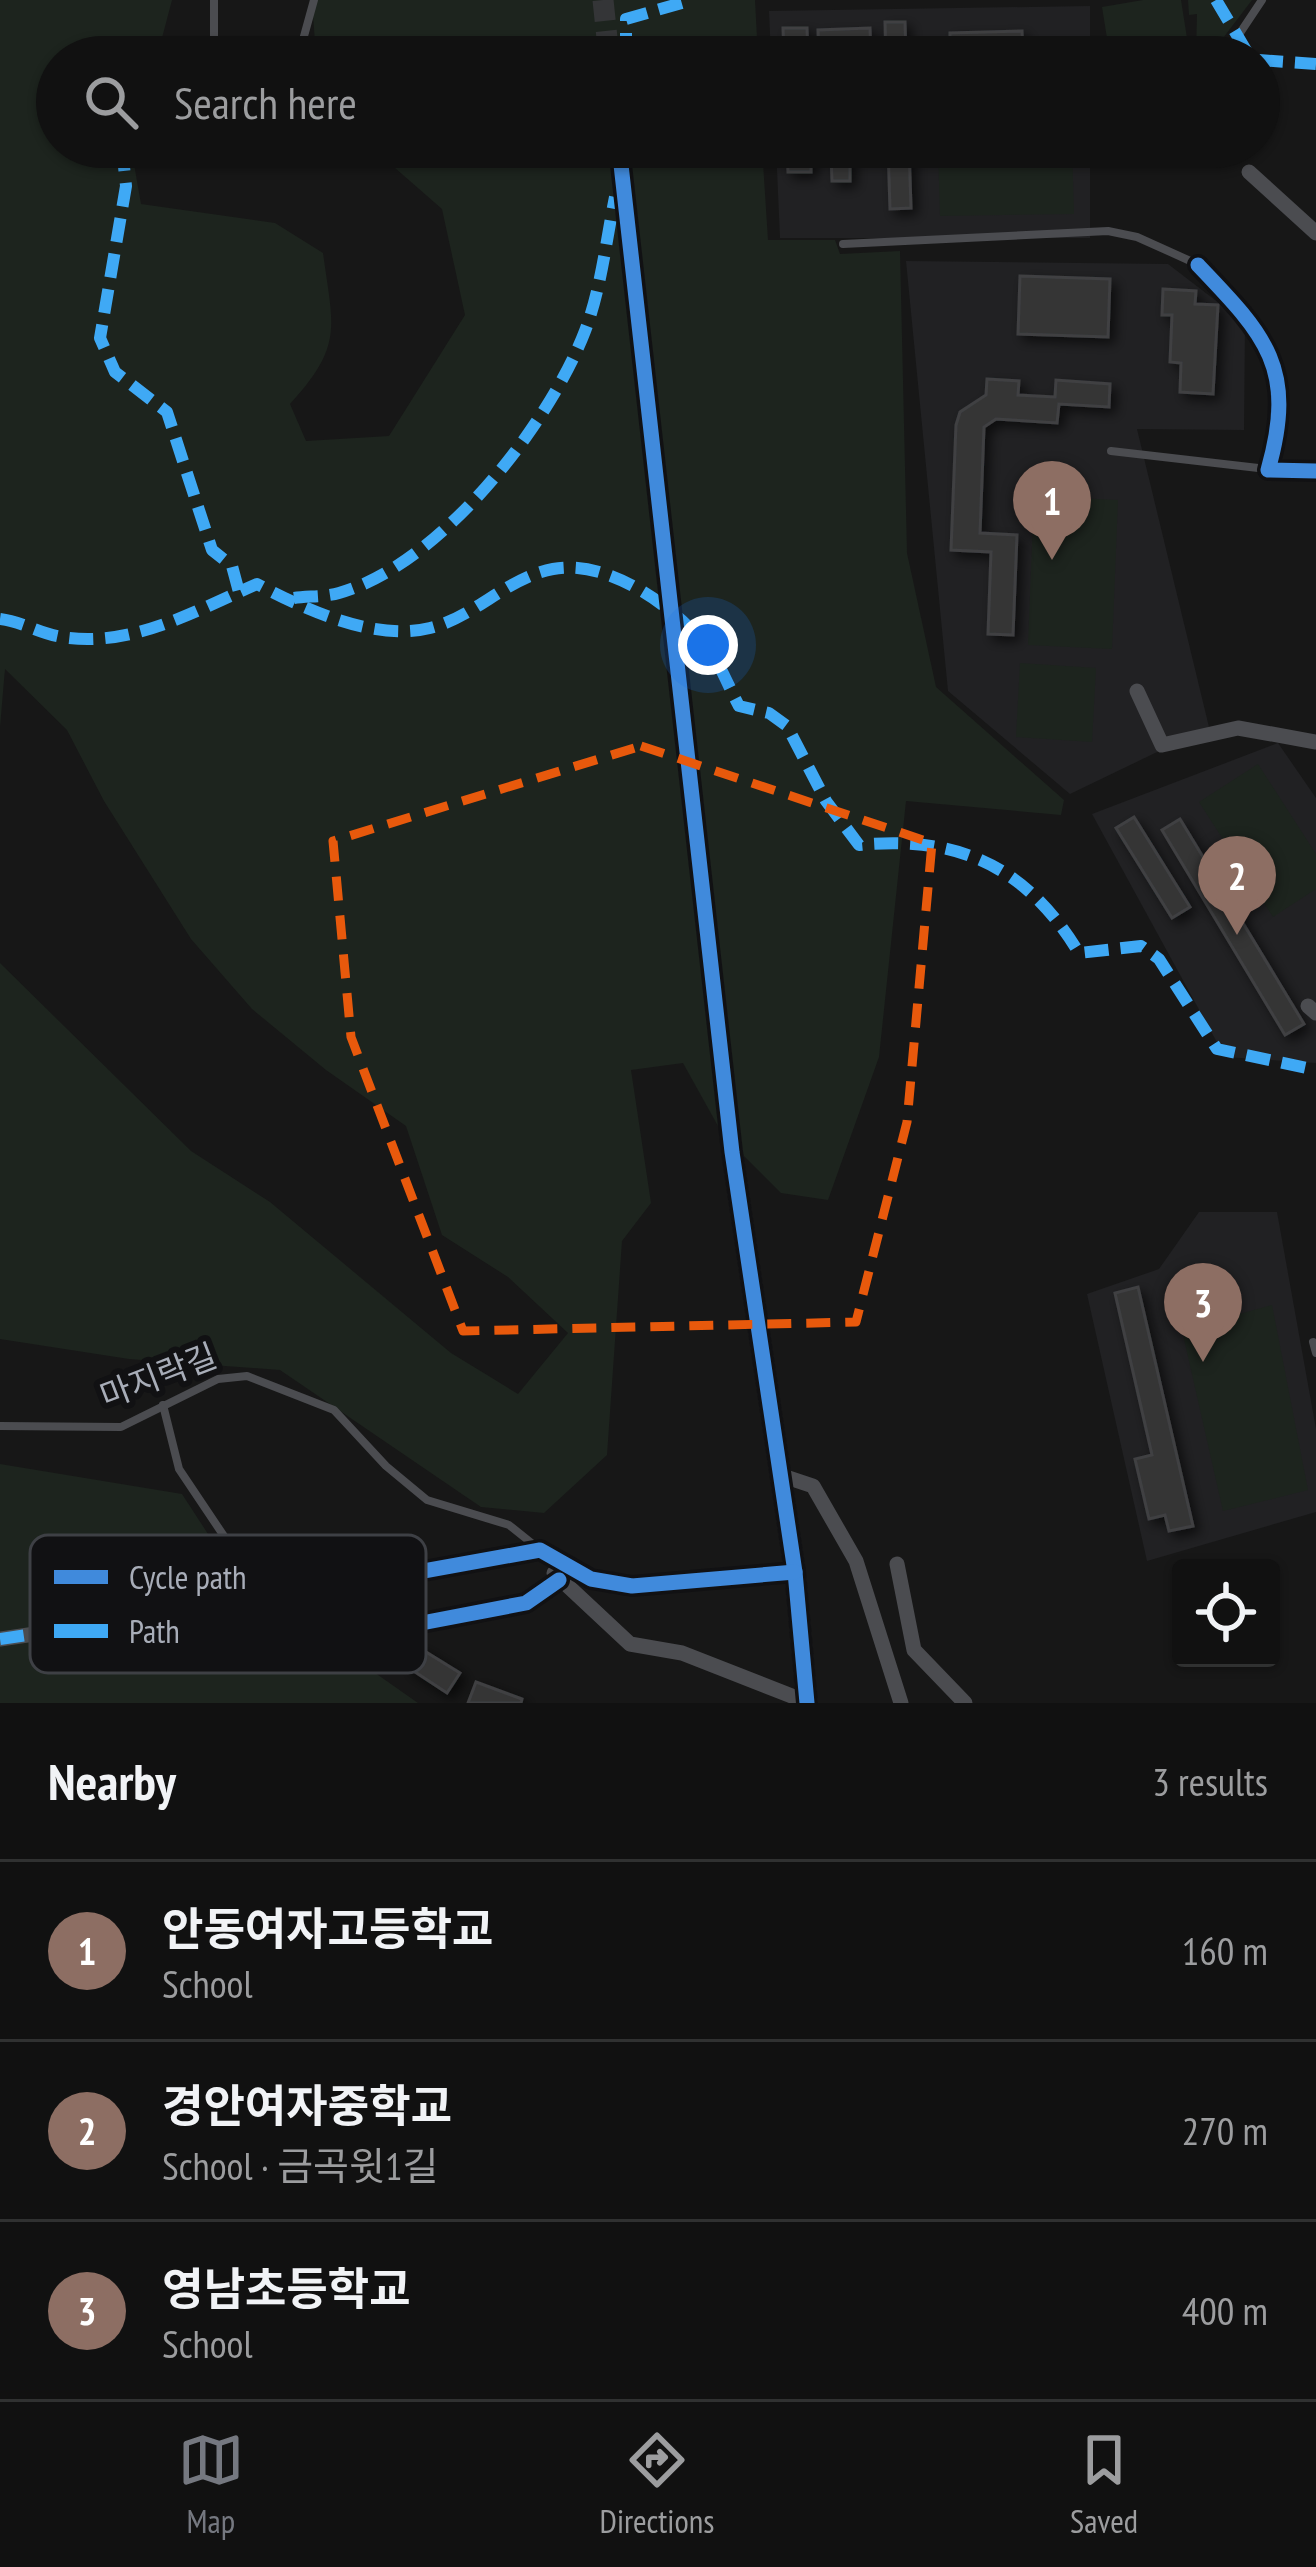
<!DOCTYPE html>
<meta charset="utf-8">
<style>
:root{--surface:#111;--page:#1a1a1a;--text:#f1f3f6;--muted:#9c9d9f;--line:#303131;--accent:#757880}
body{margin:0;font-family:"PT Sans Narrow","Noto Sans KR",sans-serif;background:var(--page);color:var(--text)}
.controls{position:absolute;right:36px;bottom:36px;display:grid;overflow:hidden;border-radius:12px;box-shadow:0 3px 9px #0004}
.controls button{width:108px;height:108px;display:grid;place-items:center;padding:0;border:0;border-bottom:3px solid var(--line);background:var(--surface);color:var(--text);font:60px sans-serif}
.you{position:absolute;left:708px;top:645px;width:42px;height:42px;margin:-30px;border:9px solid #fff;border-radius:50%;background:#1a73e8;box-shadow:0 0 0 18px #1a73e833}
.badge{display:grid;place-items:center;width:78px;height:78px;border-radius:50%;background:var(--accent);color:#fff;font-size:39px;font-weight:700}
.pin{position:absolute;translate:-50% -99px;filter:drop-shadow(0 3px 6px #0008)}
.pin::after{content:'';position:absolute;top:63px;width:42px;height:36px;background:inherit;clip-path:polygon(0 0,100% 0,50% 100%)}
.list{margin:0;padding:0;list-style:none}
h2{display:flex;justify-content:space-between;align-items:center;height:156px;margin:0;padding:0 48px;font-size:51px}
h2 small{font-size:39px;font-weight:400;color:var(--muted)}
.list li{display:grid;grid-template-columns:78px 1fr auto;gap:36px;align-items:center;box-sizing:border-box;height:180px;padding:0 48px;border-top:3px solid var(--line)}
.list b{display:block;font-size:45px;white-space:nowrap}
.list p{margin:0;font-size:39px;white-space:nowrap;color:var(--muted)}
.list em{font-size:39px;font-style:normal;color:var(--muted)}
.icon{flex:none;width:66px;height:66px;fill:none;stroke:currentColor;stroke-width:2;stroke-linecap:round;stroke-linejoin:round}
.map{position:relative;flex:none;width:1316px;height:1703px;overflow:hidden}
.search{position:absolute;background:var(--surface);box-shadow:0 3px 9px #0004;left:36px;right:36px;top:36px;height:132px;display:flex;align-items:center;gap:30px;box-sizing:border-box;padding:0 42px;border-radius:66px;color:var(--muted);font-size:45px}
.sheet{height:696px;background:var(--surface)}
nav{display:flex;justify-content:space-around;align-items:center;box-sizing:border-box;height:168px;border-top:3px solid var(--line);background:var(--surface);font-size:33px;color:var(--muted)}
nav a{display:grid;justify-items:center;gap:6px}
nav .on{color:var(--accent)}
.map>svg:first-child{display:block}
.built{fill:#212123}
.green{fill:#1d241e}
.building{fill:#353536;stroke:#3f4043;stroke-width:3;filter:url(#shadow)}
.lines{fill:none;stroke-linecap:round;stroke-linejoin:round}
.secondary-tunnel{stroke:#343537;stroke-width:21;stroke-dasharray:21 10;stroke-linecap:butt}
.lane{stroke:#4b4c50;stroke-width:8}
.street{stroke:#4b4c50;stroke-width:15}
.secondary{stroke:#4a4a4e;stroke-width:21}
.quiet{stroke:#3fa9f5;stroke-width:12;stroke-dasharray:24 12;stroke-linecap:butt}
.cycleway-casing{stroke:#111113;stroke-width:22}
.cycleway{stroke:#408adc;stroke-width:15}
.marked{fill:none;stroke:#e8590c;stroke-width:9;stroke-dasharray:24 15;stroke-linejoin:round}
.labels{text-anchor:middle;dominant-baseline:central;stroke-width:12;stroke-linejoin:round;paint-order:stroke}
.street-label{font-size:33px;fill:#a8adb8;stroke:#111113}
.key{fill:#111113;stroke:#3e4045;stroke-width:3}
.key-label{font-size:33px;fill:#a8adb8}
</style>
<div class="map">
<svg width="1316" height="1703" viewBox="0 0 1316 1703">
<defs>
<filter id="shadow"><feDropShadow dx="5.5" dy="5.5" stdDeviation="6" flood-color="#0009"/></filter>
</defs>
<rect width="100%" height="100%" fill="#171717"/>
<g class="built">
<polygon points="1090,6 1090,57 771,57 769,11"/>
<polygon points="776,147 1090,147 1090,238 780,238"/>
<polygon points="906,261 1168,264 1245,323 1244,430 1137,429 1209,727 1070,794 948,691"/>
<polygon points="1278,743 1316,798 1316,1063 1225,1057 1092,814"/>
<polygon points="1199,1212 1277,1212 1316,1429 1316,1512 1147,1561 1087,1294 1159,1269"/>
</g>
<g class="green">
<path d="M 0,0 L 172,0 L 157,57 L 57,57 L 57,147 L 131,147 L 141,204 L 275,223 L 323,253 C 333,327 344,345 290,404 L 306,441 L 389,436 L 465,315 L 442,209 L 371,147 L 762,147 L 768,240 L 835,240 L 840,254 L 900,251 L 907,553 L 936,687 L 1064,800 L 1061,815 L 906,801 L 879,1057 L 828,1200 L 781,1193 L 723,1135 L 683,1063 L 631,1070 L 651,1203 L 622,1241 L 607,1455 L 544,1513 L 481,1507 L 280,1370 L 129,1359 L 0,1339 L 0,963 L 191,1151 L 270,1202 L 451,1353 L 518,1394 L 568,1333 L 508,1277 L 442,1235 L 406,1126 L 326,1070 L 252,1009 L 191,939 L 104,801 L 67,730 L 5,669 L 0,727 Z"/>
<polygon points="312,0 755,0 758,57 316,57"/>
<polygon points="1143,0 1181,0 1190,57 1110,57 1102,7"/>
<polygon points="1188,0 1252,0 1220,42 1196,54 1197,14 1189,15"/>
<polygon points="938,147 1072,147 1074,214 940,216"/>
<polygon points="1034,496 1118,500 1112,649 1028,645"/>
<polygon points="1020,663 1096,668 1092,742 1016,737"/>
<polygon points="1258,764 1316,854 1316,889 1273,917 1199,802"/>
<polygon points="1272,1305 1308,1490 1223,1511 1182,1330"/>
<polygon points="0,1464 182,1494 234,1574 418,1703 0,1703"/>
</g>
<g class="building">
<polygon points="885,22 905,22 906,57 886,57"/>
<polygon points="783,28 807,28 808,57 784,57"/>
<polygon points="870,28 871,57 819,57 818,30"/>
<polygon points="1022,31 1023,57 950,57 950,33"/>
<polygon points="787,147 811,147 811,172 788,172"/>
<polygon points="888,147 909,147 911,208 890,209"/>
<polygon points="831,154 850,154 850,181 832,181"/>
<polygon points="1020,276 1110,279 1108,337 1018,334"/>
<polygon points="1163,289 1196,291 1195,304 1218,305 1213,394 1180,392 1181,363 1170,362 1172,315 1162,315"/>
<polygon points="987,379 1019,381 1018,395 1055,397 1056,380 1110,384 1109,407 1059,404 1057,423 996,419 984,427 980,533 1017,535 1013,635 988,634 991,552 951,550 956,425 960,412 986,395"/>
<polygon points="1134,817 1190,907 1172,918 1116,828"/>
<polygon points="1180,819 1304,1024 1285,1035 1162,830"/>
<polygon points="1138,1287 1193,1526 1169,1531 1165,1515 1149,1519 1135,1459 1152,1455 1115,1293"/>
<polygon points="418,1647 460,1673 447,1693 406,1666"/>
<polygon points="476,1682 522,1699 521,1703 468,1703"/>
</g>
<g class="lines">
<g class="secondary-tunnel">
<polyline points="603,0 609,57"/>
<polyline points="619,147 732,1152"/>
</g>
<g class="lane">
<polyline points="214,0 214,57"/>
<polyline points="304,57 301,47 314,0"/>
<polyline points="1224,57 1262,0"/>
<polyline points="843,244 1108,231 1137,237 1197,264"/>
<polyline points="1111,451 1267,469"/>
<polyline points="1313,1342 1316,1353"/>
<polyline points="163,1405 179,1469 242,1563 298,1572 372,1600"/>
<polyline points="0,1426 121,1427 218,1379 247,1376 334,1410 386,1466 427,1500 509,1525 539,1549"/>
</g>
<g class="street">
<polyline points="1249,172 1316,233"/>
<path d="M 1198,265 C 1266,336 1297,368 1268,470 L 1316,471"/>
<polyline points="1137,691 1162,745 1238,728 1316,742"/>
<polyline points="1308,1006 1316,1013"/>
<polyline points="780,1475 813,1486 856,1561 901,1703"/>
<polyline points="897,1564 914,1650 965,1703"/>
<polyline points="554,1573 630,1644 682,1653 807,1702"/>
<polyline points="559,1580 526,1603 406,1626 390,1625 378,1614 373,1593 385,1578 540,1550 591,1579 632,1586 795,1572"/>
<polyline points="0,1639 144,1618 242,1563"/>
</g>
<polyline class="secondary" points="732,1152 795,1572 807,1703"/>
<g class="quiet">
<polyline points="1216,0 1250,57"/>
<polyline points="626,57 626,19 692,0"/>
<polyline points="1259,60 1316,64"/>
<polyline points="122,147 126,186 100,338 115,372 167,412 212,550 232,566 239,592"/>
<path d="M 294,598 C 308,596 325,597 339,593 C 440,565 549,425 585,331 C 601,289 606,241 615,197"/>
<path d="M 0,619 C 23,622 41,634 62,637 C 132,648 195,611 257,584 C 304,609 375,642 430,628 C 475,617 508,577 553,569 C 607,559 670,604 704,643 C 719,660 728,686 739,706 L 769,713 L 787,726 L 826,801 L 859,845 C 959,835 1027,867 1079,953 L 1141,946 L 1159,959 L 1217,1049 L 1316,1070"/>
<polyline points="0,1639 144,1618 242,1563"/>
</g>
<defs>
<g id="cycleway">
<polyline points="619,147 732,1152 795,1572 807,1703"/>
<path d="M 1198,265 C 1266,336 1297,368 1268,470 L 1316,471"/>
<polyline points="559,1580 526,1603 406,1626 390,1625 378,1614 373,1593 385,1578 540,1550 591,1579 632,1586 795,1572"/>
</g>
</defs>
<use href="#cycleway" class="cycleway-casing"/>
<use href="#cycleway" class="cycleway"/>
</g>
<path class="marked" d="M 641,746 L 932,843 L 907,1122 L 856,1322 L 463,1331 L 351,1037 L 333,841 Z"/>
<g class="labels">
<g class="street-label">
<text transform="translate(158 1375) rotate(-21)">마지락길</text>
</g>
</g>
<rect x="30" y="1535" width="396" height="138" rx="18" class="key"/>
<rect x="54" y="1570" width="54" height="14" fill="#408adc"/>
<rect x="54" y="1624" width="54" height="14" fill="#3fa9f5"/>
<g class="key-label">
<text x="129" y="1589">Cycle path</text>
<text x="129" y="1643">Path</text>
</g>
</svg>
<div class="controls">
<button><svg class="icon" aria-label="locate" viewBox="0 0 24 24"><circle cx="12" cy="12" r="6"/><path d="M12 2v4M12 18v4M2 12h4M18 12h4"/></svg></button>
</div>
<div class="you"></div>
<div class="pin badge" style="left:1052px;top:560px;background:#8d6e63">1</div>
<div class="pin badge" style="left:1237px;top:935px;background:#8d6e63">2</div>
<div class="pin badge" style="left:1203px;top:1362px;background:#8d6e63">3</div>
<div class="search"><svg class="icon" aria-label="search" viewBox="0 0 24 24"><circle cx="10" cy="10" r="6"/><path d="M15 15l6 6"/></svg>Search here</div>
</div>
<section class="sheet">
<h2>Nearby<small>3 results</small></h2>
<ul class="list">
<li><span class="badge" style="background:#8d6e63">1</span><div><b>안동여자고등학교</b><p>School</p></div><em>160 m</em></li>
<li><span class="badge" style="background:#8d6e63">2</span><div><b>경안여자중학교</b><p>School · 금곡윗1길</p></div><em>270 m</em></li>
<li><span class="badge" style="background:#8d6e63">3</span><div><b>영남초등학교</b><p>School</p></div><em>400 m</em></li>
</ul>
</section>
<nav>
<a class="on"><svg class="icon" aria-label="map" viewBox="0 0 24 24"><path d="M3 6l6-2 6 2 6-2v14l-6 2-6-2-6 2zM9 4v14M15 6v14"/></svg>Map</a>
<a><svg class="icon" aria-label="directions" viewBox="0 0 24 24"><path d="M12 3l9 9-9 9-9-9zM9 14v-3h6M13 9l2 2-2 2"/></svg>Directions</a>
<a><svg class="icon" aria-label="saved" viewBox="0 0 24 24"><path d="M7 4h10v16l-5-4-5 4z"/></svg>Saved</a>
</nav>
